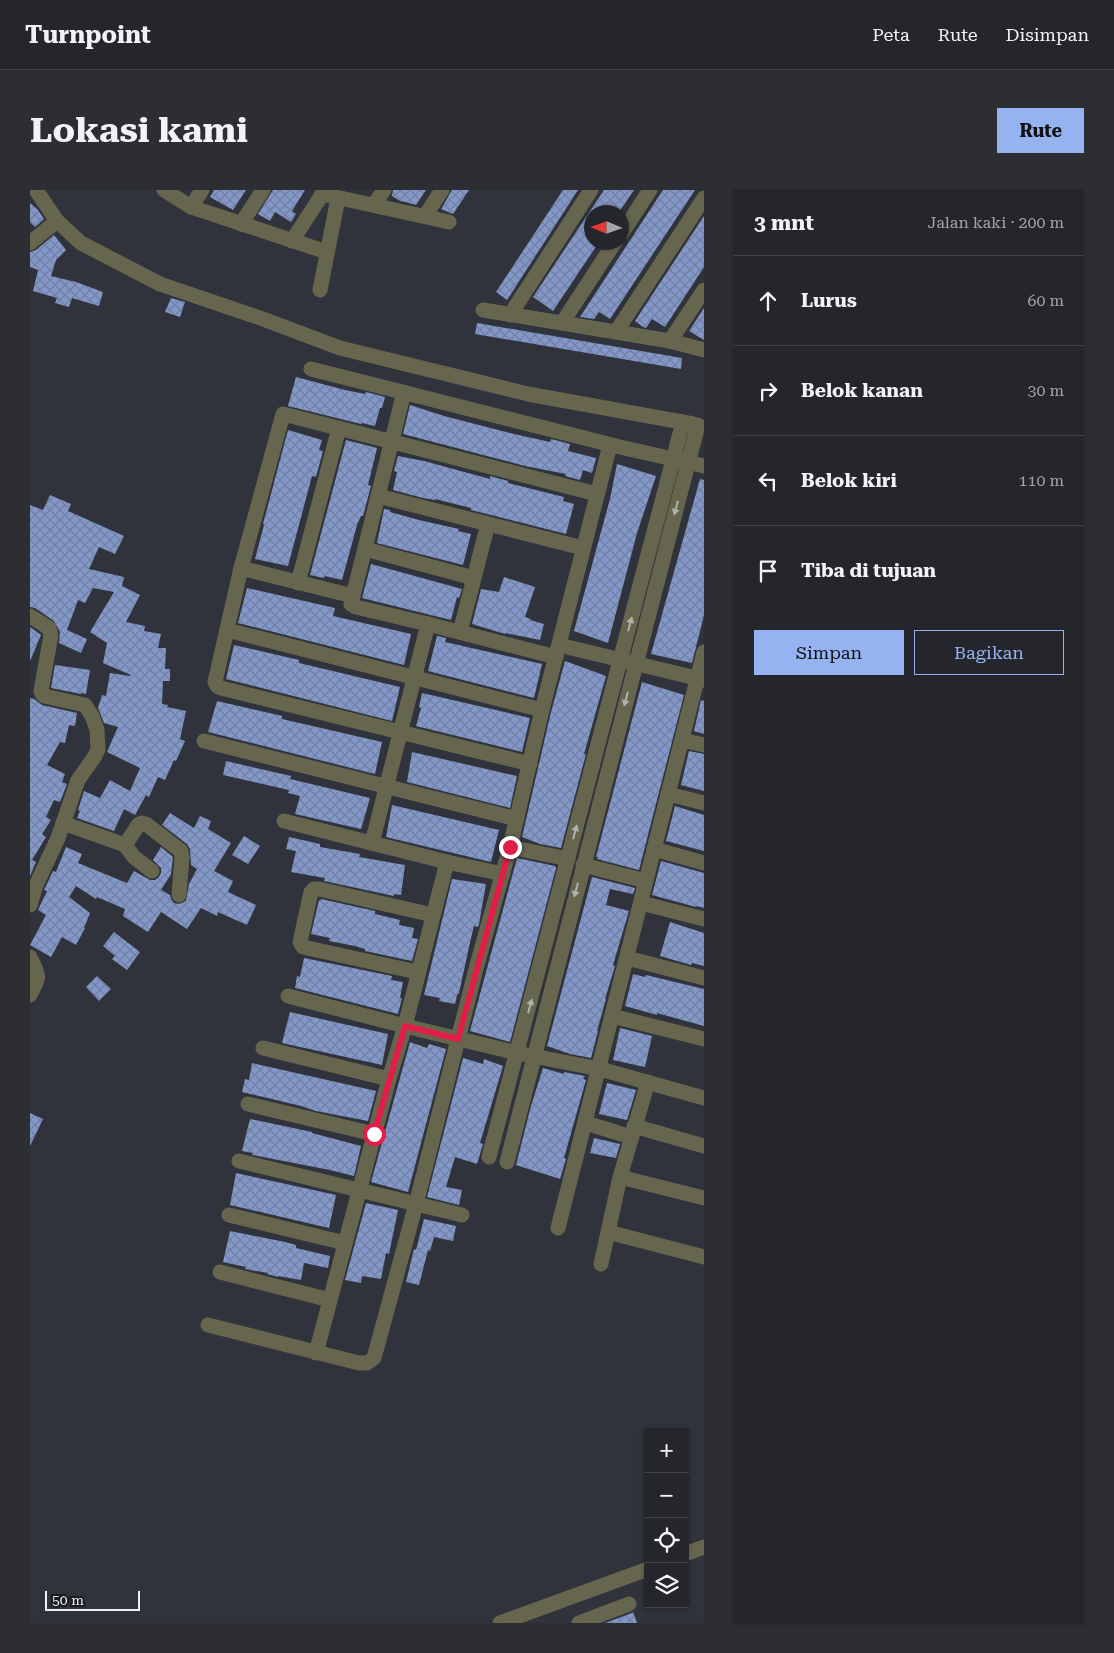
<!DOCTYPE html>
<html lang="id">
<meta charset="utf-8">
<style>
:root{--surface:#24262c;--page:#2c2e34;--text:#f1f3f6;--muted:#a3a5a9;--line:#414348;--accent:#95b2f1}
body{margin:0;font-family:"Roboto Serif",serif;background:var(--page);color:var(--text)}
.controls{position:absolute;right:15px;bottom:15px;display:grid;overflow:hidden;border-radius:0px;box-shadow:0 1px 4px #0004}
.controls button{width:45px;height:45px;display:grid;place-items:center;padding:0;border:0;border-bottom:1px solid var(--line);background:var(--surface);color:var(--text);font:25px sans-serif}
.compass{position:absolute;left:554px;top:15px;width:45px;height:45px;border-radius:50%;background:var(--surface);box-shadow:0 1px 4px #0004;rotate:272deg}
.scale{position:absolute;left:15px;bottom:12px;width:95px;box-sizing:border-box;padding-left:5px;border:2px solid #eef0f5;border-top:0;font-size:14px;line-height:18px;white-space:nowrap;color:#eef0f5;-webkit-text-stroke:4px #1a1b1e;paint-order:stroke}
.stop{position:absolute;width:15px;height:15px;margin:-11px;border:4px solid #e11d48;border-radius:50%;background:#fff}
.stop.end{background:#e11d48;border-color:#fff;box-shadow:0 1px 5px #0008}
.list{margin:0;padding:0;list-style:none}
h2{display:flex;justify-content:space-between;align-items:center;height:65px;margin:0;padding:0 20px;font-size:21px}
h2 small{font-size:16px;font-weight:400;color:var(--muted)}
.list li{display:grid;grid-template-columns:32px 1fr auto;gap:15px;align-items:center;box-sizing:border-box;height:90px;padding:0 20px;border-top:1px solid var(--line)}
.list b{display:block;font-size:19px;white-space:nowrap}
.list em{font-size:16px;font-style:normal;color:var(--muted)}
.actions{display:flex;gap:10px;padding:15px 20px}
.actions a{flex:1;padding:11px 0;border:1px solid var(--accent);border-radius:0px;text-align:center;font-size:18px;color:var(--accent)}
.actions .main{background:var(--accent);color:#111}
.icon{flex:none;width:28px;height:28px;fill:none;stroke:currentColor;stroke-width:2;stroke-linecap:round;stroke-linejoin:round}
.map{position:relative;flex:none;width:674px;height:1433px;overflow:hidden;border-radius:0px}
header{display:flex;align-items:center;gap:30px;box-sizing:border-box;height:70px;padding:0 25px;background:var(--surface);border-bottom:1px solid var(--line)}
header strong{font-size:24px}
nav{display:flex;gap:28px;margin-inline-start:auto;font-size:18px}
.intro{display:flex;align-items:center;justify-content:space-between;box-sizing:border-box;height:120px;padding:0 30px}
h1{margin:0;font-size:35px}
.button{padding:12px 22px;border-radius:0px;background:var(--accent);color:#111;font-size:18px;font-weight:700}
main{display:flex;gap:30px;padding:0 30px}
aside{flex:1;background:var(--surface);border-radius:0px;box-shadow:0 1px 4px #0004}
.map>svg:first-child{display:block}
.building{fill:url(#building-cross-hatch)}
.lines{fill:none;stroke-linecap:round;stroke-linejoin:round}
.minor{stroke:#66664f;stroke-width:15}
.oneway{fill:#b1b2aa}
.route{stroke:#e11d48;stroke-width:6}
</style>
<header>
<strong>Turnpoint</strong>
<nav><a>Peta</a><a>Rute</a><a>Disimpan</a></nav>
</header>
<div class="intro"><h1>Lokasi kami</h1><a class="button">Rute</a></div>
<main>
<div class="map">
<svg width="674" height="1433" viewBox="0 0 674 1433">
<defs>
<pattern id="building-cross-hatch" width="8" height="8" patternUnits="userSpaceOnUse" patternTransform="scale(1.25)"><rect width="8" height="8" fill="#8398c9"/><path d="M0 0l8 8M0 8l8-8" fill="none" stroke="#7180a3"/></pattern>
</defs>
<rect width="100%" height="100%" fill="#30333b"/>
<g class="building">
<polygon points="184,0 216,0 203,20 180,7"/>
<polygon points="243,0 275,0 262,21 266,24 261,32 245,22 240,31 228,24"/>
<polygon points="363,0 396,0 386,15 372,11 372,12 362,6"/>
<polygon points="422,0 439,0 423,24 411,19"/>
<polygon points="533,0 548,0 477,110 466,102"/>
<polygon points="574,0 604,0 589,22 562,22 562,52 569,52 523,121 503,107"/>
<polygon points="633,0 665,0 580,129 569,122 564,129 550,127"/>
<polygon points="0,13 8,20 14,29 5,37 0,32"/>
<polygon points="674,26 674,77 635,137 622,129 616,138 613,137 605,131"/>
<polygon points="24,45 36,60 26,70 21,86 46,92 73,102 69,116 42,108 39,117 25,113 27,108 3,101 8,80 0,77 0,62 6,60"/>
<polygon points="141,108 155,112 150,127 135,122"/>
<polygon points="674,118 674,150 659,141"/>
<polygon points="447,133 652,168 651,179 445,144"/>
<polygon points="266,187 315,200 335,204 336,202 355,207 352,218 350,218 345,236 332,233 331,234 258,216"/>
<polygon points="380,215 414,226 484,244 520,252 521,249 540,254 538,261 566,268 562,283 553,280 550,290 535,286 536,284 495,276 373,244"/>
<polygon points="258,240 292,250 289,260 293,261 286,287 282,286 258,376 225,369 234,335 233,334"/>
<polygon points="316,250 347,258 338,295 341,296 333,326 331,326 327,335 312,390 295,386 294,388 280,385"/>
<polygon points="368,266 394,271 460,289 460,286 478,291 478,293 534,307 533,311 544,314 536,344 441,320 441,318 405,309 405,310 393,308 363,300 367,282 364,281"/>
<polygon points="587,274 626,286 607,343 578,453 544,441 580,309"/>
<polygon points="670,289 674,290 674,425 662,473 621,464"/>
<polygon points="20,305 41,314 38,321 94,346 85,364 69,357 59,379 94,387 92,396 110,405 96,432 115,436 114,441 131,444 128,458 136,458 135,479 140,479 140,491 133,491 132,514 138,515 137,517 156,521 150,549 155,551 146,571 144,570 135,590 128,587 119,607 116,605 105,625 94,619 84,641 47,628 50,621 48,620 54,601 70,608 80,590 100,601 110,578 77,562 88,537 74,533 68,518 72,505 76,506 80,483 100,486 101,485 73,473 77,453 60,442 84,402 63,398 55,413 48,410 37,440 57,449 51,463 29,453 30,442 24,431 5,418 0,417 0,315 13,320"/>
<polygon points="354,319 360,320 360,322 389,330 429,339 428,341 441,344 433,375 347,353"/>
<polygon points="341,374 432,399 429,408 427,407 421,430 332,408"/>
<polygon points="474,387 505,397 495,427 501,429 500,430 514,434 510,450 475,443 475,444 442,434 451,399 469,402"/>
<polygon points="217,398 305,418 303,426 381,444 374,475 208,433"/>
<polygon points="0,437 11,445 0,471"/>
<polygon points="407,446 416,448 415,452 512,474 504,508 398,481"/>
<polygon points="204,455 269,470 269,473 370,497 362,531 196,489"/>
<polygon points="535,471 576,486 554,564 556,564 531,658 510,654 492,647 521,522"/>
<polygon points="25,475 60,480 56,504 51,503 51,504 21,498"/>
<polygon points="612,492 654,505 609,680 567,669 568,667 566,667"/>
<polygon points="392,503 500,528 492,562 386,536 391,518 389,517"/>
<polygon points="0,508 4,509 12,515 47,523 45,536 39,535 35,553 30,552 17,575 35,584 32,592 37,594 30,612 24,610 16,627 21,630 12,644 16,647 2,670 6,672 0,686"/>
<polygon points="671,510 674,511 674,544 664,541"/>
<polygon points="187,511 252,526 252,529 352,552 345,584 178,542"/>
<polygon points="659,561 674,564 674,601 651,595"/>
<polygon points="382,562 487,586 480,618 377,592"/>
<polygon points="196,571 261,586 260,589 340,608 331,639 265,624 270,606 258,603 259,600 193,585"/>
<polygon points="362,615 469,640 461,672 356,647"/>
<polygon points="645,616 674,625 674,661 636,651"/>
<polygon points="140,623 164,638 170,626 181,631 178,639 201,653 184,681 203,691 198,702 226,715 217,735 188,722 187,726 171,718 157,739 131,722 118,742 93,726 95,719 67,707 66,709 46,696 39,707 60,723 54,738 55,738 46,755 32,747 21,767 0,755 16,725 8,720 17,701 14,700 15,698 23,681 26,682 36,657 52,664 48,673 97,693 104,681 120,690 125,690 129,687 131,683 131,678 123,670 131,657 143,667 141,684 131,700 140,705 141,709 144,713 149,714 156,711 159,694 167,679 161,675 160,659 157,654 132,635"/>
<polygon points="214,646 230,656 218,674 202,665"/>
<polygon points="259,647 290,654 290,657 330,664 329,667 375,675 371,705 364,704 364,706 294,691 295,688 261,682 266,661 256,659"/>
<polygon points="487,668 525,676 526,678 480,852 440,841"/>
<polygon points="631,671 674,683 674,718 667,716 666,717 622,705"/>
<polygon points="562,687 605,698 603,704 580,699 576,715 599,721 583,775 585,776 575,809 576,809 567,841 568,841 561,868 540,864 517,856"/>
<polygon points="422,689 456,694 449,734 448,737 444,736 441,748 429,803 427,805 425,814 409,811 410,808 394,805"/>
<polygon points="291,709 345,721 345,724 370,730 369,735 384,738 382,748 388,749 382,771 335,761 335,759 325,756 299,751 300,748 281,744 289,710 290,711"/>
<polygon points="640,732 674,743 674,776 662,773 661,775 630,766"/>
<polygon points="84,742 110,762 97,780 82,769 85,766 73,756"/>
<polygon points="274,768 362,786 361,790 373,792 370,808 372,808 368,824 265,798 267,786 270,787"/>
<polygon points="603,784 615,787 616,785 674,799 674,836 627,823 627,825 595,816"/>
<polygon points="67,786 81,799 69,811 56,797"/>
<polygon points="260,822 358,844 352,875 252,853"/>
<polygon points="590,838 622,846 615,877 583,870"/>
<polygon points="380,852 397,858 399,854 416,859 378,1002 341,992"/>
<polygon points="433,868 453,874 454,869 473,876 450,953 453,954 447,974 425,967 416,997 432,1000 429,1015 397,1007"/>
<polygon points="222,873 346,901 338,931 286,921 271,916 212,902 215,889 219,890"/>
<polygon points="513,878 534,884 534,882 555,886 553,889 556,890 534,968 536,969 530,989 486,975 501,916"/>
<polygon points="577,893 606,900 597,930 569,924"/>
<polygon points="0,923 13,929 0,956"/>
<polygon points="220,929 282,942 282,943 331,956 324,986 300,980 233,967 222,965 223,963 212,961"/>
<polygon points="564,948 590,954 586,968 560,963"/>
<polygon points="206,983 306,1005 299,1038 200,1015"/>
<polygon points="336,1013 368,1020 359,1064 356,1063 351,1089 332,1086 331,1093 315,1090"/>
<polygon points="394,1029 426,1036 423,1051 404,1047 400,1061 398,1060 389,1095 376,1092 384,1059 386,1060"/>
<polygon points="200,1041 255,1052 266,1055 266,1058 300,1066 298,1078 274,1073 271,1090 248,1086 248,1087 237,1084 238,1083 215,1079 216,1077 193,1072"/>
<polygon points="603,1422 607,1433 575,1433 602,1423"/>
</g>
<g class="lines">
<g class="minor">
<polyline points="6,0 27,31 51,53 130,94 233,129 310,158 498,204 663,234"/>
<polyline points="134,0 161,17 297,62"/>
<polyline points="292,4 419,32"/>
<polyline points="344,15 354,0"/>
<polyline points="161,17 172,0"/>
<polyline points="395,26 412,0"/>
<polyline points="211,34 233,0"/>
<polyline points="592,43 620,0"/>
<polyline points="262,51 295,0"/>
<polyline points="0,53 27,31"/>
<polyline points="290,100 308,8"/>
<polyline points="453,120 640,151 674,160"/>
<polyline points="480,125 561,0"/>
<polyline points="532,133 585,52"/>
<polyline points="586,142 674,8"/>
<polyline points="640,151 674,100"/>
<polyline points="281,179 590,257 674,276"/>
<polyline points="374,202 321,414 326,417 398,434 526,467"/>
<polyline points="348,306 553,358"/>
<polyline points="335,359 444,388"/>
<polyline points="211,378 323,406"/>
<polyline points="268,393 309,238"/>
<polyline points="0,426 19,438 21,445 11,501 12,504 14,506 55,515 62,526 67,540 68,559 65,566 48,590 28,648 6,695 0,715"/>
<polyline points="197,440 512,520"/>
<polyline points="430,442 458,334"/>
<polyline points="529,455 674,490"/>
<polyline points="652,550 674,555"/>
<polyline points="174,551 487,629"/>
<polyline points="500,574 191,498 187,496 185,492 211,378 253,224 567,304"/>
<polyline points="638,604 674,613"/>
<polyline points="254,631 417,672 473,684"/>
<polyline points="33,633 95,655 104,667 122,681"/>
<polyline points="342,653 398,434"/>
<polyline points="95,655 109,634 112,633 116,634 151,661 152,667 149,705"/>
<polyline points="480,657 538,669"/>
<polyline points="624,659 674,673"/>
<polyline points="553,675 616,691"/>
<polyline points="611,713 674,729"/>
<path d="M 0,767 C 9,787 11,785 0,805"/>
<polyline points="597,768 674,788"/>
<polyline points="387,782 273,757 270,752 281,702 284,699 289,699 403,725"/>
<polyline points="258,806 375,836 487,863 570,879 674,908"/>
<polyline points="582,826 674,849"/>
<polyline points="233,858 359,889"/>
<polyline points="218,914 344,944"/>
<polyline points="556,933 601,947"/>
<polyline points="604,936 674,956"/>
<polyline points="459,967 653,232"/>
<polyline points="209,971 432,1025"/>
<polyline points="477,972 668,235"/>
<polyline points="590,987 674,1008"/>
<polyline points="199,1025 315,1053"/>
<polyline points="528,1038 674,462"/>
<polyline points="578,1042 674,1067"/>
<polyline points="571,1074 590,987 618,892"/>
<polyline points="190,1082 300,1110"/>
<polyline points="178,1135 329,1173 337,1173 344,1168 386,1014 447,775 480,657 512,520 580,255"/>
<polyline points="286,1163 359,889 375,836 417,672"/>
<polyline points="655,1364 674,1357"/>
<polyline points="470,1433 618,1379"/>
<polyline points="549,1433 599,1414"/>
</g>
</g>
<defs><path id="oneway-solid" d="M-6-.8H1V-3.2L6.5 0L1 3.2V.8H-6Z" transform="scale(1.25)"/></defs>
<g class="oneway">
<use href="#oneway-solid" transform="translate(646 318) rotate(105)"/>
<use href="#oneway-solid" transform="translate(600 434) rotate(-75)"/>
<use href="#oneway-solid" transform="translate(596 509) rotate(105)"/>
<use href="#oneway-solid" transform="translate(545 642) rotate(-75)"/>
<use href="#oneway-solid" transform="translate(546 700) rotate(105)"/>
<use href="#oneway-solid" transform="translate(500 816) rotate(-75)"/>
</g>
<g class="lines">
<polyline class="route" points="344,944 375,836 428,849 480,657"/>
</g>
</svg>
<div class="controls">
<button>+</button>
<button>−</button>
<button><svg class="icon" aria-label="locate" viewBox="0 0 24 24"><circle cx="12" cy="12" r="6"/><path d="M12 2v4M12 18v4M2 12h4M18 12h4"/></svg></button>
<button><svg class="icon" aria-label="layers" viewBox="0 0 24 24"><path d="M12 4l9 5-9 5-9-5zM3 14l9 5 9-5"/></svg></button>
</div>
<svg class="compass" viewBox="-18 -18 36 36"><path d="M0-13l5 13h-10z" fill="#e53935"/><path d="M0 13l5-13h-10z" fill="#a3a5a9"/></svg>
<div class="scale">50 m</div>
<div class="stop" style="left:344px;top:944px"></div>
<div class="stop end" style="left:480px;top:657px"></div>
</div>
<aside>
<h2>3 mnt<small>Jalan kaki · 200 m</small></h2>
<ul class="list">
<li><svg class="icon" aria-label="ahead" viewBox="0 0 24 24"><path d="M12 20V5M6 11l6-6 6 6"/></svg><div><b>Lurus</b></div><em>60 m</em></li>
<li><svg class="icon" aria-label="right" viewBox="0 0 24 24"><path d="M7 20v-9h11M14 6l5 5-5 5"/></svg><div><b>Belok kanan</b></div><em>30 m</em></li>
<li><svg class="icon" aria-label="left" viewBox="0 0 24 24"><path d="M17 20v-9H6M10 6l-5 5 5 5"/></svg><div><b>Belok kiri</b></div><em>110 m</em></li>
<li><svg class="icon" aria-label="arrive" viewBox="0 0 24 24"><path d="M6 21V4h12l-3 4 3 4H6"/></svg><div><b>Tiba di tujuan</b></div></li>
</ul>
<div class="actions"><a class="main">Simpan</a><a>Bagikan</a></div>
</aside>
</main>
